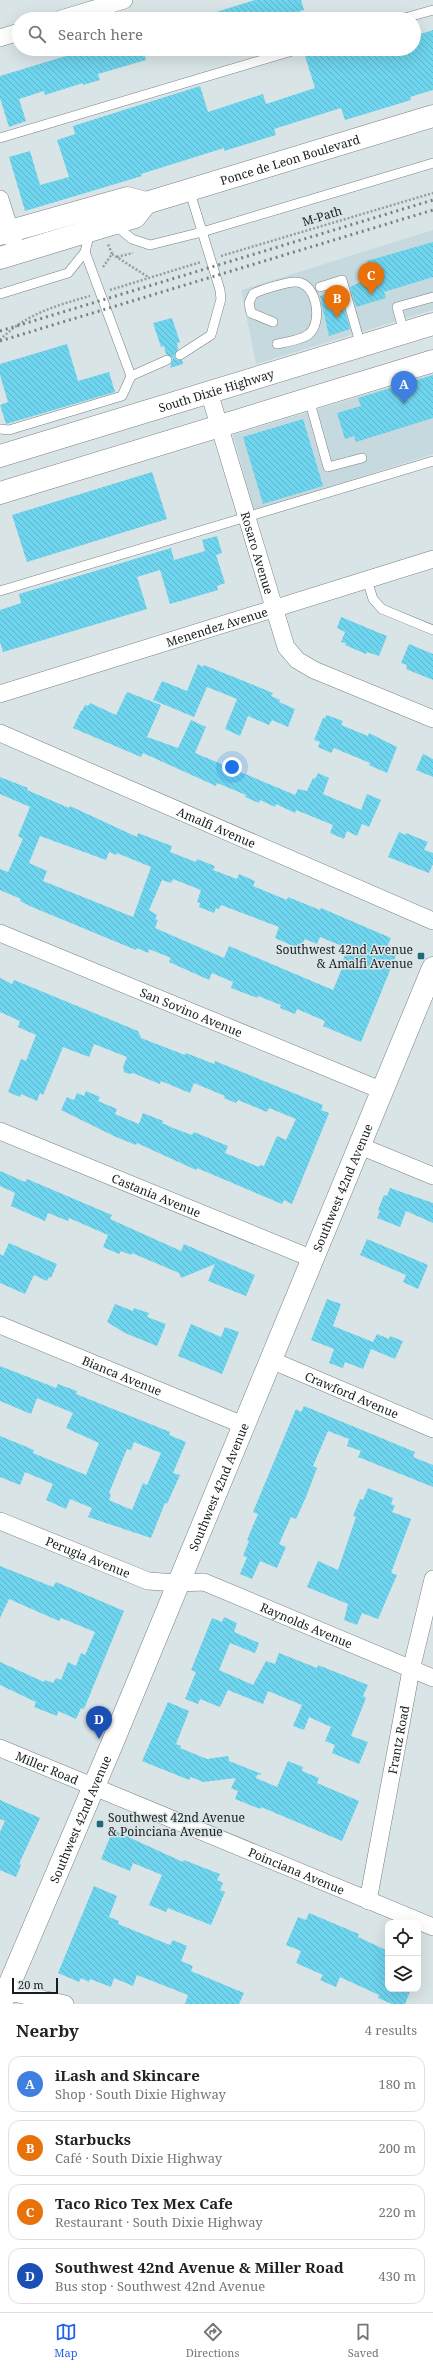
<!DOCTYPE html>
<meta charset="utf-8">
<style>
:root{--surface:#fff;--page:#f6f6f6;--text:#222;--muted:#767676;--line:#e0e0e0;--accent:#2563eb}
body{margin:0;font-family:"Noto Serif",serif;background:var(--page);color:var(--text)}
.controls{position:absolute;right:12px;bottom:12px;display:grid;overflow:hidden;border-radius:8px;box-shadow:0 4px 16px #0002}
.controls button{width:36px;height:36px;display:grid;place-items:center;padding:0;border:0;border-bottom:1px solid var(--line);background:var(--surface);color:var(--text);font:20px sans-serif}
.scale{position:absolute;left:12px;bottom:10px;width:46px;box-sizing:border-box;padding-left:4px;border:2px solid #181c1d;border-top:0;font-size:11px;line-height:14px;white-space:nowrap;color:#181c1d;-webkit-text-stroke:3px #d9e4e6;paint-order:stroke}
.you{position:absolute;left:232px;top:767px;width:14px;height:14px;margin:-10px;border:3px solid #fff;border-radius:50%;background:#1a73e8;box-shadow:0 0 0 6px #1a73e833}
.badge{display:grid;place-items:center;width:26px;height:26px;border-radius:50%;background:var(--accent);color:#fff;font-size:13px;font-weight:700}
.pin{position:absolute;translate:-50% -33px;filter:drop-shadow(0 1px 2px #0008)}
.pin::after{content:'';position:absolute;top:21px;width:14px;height:12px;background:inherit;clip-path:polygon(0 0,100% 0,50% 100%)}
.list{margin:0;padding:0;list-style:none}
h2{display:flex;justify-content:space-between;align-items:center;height:52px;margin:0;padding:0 16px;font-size:17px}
h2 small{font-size:13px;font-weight:400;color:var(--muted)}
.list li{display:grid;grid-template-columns:26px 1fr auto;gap:12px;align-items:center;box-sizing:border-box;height:56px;margin:0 8px 8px;padding:0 8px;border:1px solid var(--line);border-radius:12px}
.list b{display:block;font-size:15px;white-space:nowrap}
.list p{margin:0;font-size:13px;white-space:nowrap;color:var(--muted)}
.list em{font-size:13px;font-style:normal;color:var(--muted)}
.icon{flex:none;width:22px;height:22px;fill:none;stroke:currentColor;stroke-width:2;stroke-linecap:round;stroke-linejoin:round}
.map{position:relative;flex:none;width:433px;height:2004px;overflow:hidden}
.search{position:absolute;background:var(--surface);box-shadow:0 4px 16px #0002;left:12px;right:12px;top:12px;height:44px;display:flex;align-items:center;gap:10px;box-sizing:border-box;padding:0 14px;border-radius:22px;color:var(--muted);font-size:15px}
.sheet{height:308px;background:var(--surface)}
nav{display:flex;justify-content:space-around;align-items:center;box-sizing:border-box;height:56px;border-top:1px solid var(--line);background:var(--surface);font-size:11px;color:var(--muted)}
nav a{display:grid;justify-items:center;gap:2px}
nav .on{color:var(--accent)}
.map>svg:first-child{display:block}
.built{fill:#c6d9de}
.building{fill:url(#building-back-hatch);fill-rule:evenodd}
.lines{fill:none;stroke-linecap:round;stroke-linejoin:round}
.lane-casing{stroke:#778082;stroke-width:10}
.street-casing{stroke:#778082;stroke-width:18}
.secondary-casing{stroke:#778082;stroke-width:23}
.highway-casing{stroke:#778082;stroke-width:23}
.path{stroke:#949d9f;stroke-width:2.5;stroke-dasharray:2 2;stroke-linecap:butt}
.lane{stroke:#fff;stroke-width:9}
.street{stroke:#fff;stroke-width:17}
.secondary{stroke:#fff;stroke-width:22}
.highway{stroke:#fff;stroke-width:22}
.rail{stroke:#798082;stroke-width:3;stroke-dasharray:2 4;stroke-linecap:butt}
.poi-dot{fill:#236878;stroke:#d9e4e6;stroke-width:1.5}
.labels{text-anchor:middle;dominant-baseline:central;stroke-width:3;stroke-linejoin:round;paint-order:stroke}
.street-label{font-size:12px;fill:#181c1d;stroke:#d9e4e6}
.poi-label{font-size:12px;fill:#181c1d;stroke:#d9e4e6;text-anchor:end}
</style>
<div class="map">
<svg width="433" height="2004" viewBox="0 0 433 2004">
<defs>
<pattern id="building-back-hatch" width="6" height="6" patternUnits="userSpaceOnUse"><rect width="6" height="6" fill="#6fd4ed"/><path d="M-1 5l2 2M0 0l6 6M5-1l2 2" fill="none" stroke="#5fb5cb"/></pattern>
</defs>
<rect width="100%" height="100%" fill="#d9e4e6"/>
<g class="built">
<polygon points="433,230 433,310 256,364 241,290"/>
<polygon points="433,374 433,454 254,511 233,435"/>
</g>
<g class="building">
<polygon points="255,0 301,0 304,10 285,16 286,19 203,19 203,16"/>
<polygon points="433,30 433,90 410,97 411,100 345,120 341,108 274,129 276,135 224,151 224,148 141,174 142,176 25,211 9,157 30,151 40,185 69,177 57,140 75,134 73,126 200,86 208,112 263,94 266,104 315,88 305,56 327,49 414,49 414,36"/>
<polygon points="89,49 91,53 106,49 143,49 146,60 98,74 100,80 83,85 83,83 45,95 44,91 19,99 26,121 9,127 0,98 0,76"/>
<polygon points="433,242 433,277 384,292 386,298 356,307 350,287 365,280 362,268 369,266 367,261"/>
<polygon points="339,291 350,329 329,336 320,296"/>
<polygon points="172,318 180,342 177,343 178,349 174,356 177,360 182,360 183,364 170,368 173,358 166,354 164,346 161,347 153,323"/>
<polygon points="67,344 78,381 109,372 115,392 6,424 0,405 8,402 0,375 0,364"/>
<polygon points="433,375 433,418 356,442 354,436 345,439 337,413 361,406 358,398"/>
<polygon points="303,419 323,486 263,504 243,437"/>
<polygon points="152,472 167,519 27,562 12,515"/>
<polygon points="217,536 222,553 216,555 225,583 217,586 218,590 170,604 160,570 137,577 147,609 3,652 0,642 0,610 21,603 19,594 171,548 174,560 205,551 202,540"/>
<polygon points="341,617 387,636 379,656 367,652 366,654 345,645 346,643 341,642 345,632 337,628"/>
<polygon points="409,644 433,654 433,680 406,669 407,665 401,663"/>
<polygon points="198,664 203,667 204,665 273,693 271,696 280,700 279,702 295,709 288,727 272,720 269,725 248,716 240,736 225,729 237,699 207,687 194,717 153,700 162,681 187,691"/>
<polygon points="127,692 161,705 147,737 178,748 191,720 206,727 195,753 295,795 298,789 307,791 313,778 315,779 318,773 329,778 323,794 361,810 367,794 381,800 369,827 362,824 357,836 347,831 344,839 330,833 333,825 296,810 295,813 276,804 275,807 260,800 259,803 245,797 246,795 217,783 216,786 143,753 141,757 73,728 81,711 82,711 85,705 88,706 90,703 116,715"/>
<polygon points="327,715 343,721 341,725 368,736 369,733 397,747 387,773 369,765 370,763 334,748 331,753 318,747 320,742 314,740 323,718 325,718"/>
<polygon points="423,754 433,759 433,777 416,770"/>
<path d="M 0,777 L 28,788 L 27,790 L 69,808 L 70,806 L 137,837 L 138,833 L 172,846 L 170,852 L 196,862 L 197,859 L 215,866 L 213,870 L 237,879 L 239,874 L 255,881 L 253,886 L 287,900 L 288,897 L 320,910 L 321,908 L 391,938 L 386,949 L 397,953 L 361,1042 L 323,1026 L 325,1021 L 297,1009 L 295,1014 L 280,1008 L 281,1005 L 258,996 L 257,998 L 231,988 L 233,982 L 212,973 L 209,980 L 169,962 L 171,958 L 149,949 L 148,953 L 137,948 L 136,950 L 32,907 L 20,901 L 21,899 L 0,890 L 0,869 L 8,872 L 23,839 L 18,836 L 30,807 L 0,794 ZM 40,836 L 106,860 L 109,852 L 116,855 L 117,853 L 151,867 L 133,917 L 43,881 L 47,871 L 29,863 ZM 173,879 L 201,890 L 197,902 L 200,903 L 199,907 L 214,913 L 216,908 L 219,909 L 221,905 L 279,927 L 275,938 L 300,949 L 305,939 L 317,944 L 320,937 L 347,948 L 342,964 L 343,966 L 333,990 L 229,946 L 224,958 L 155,928 L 158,920 L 155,919 L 157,915 L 149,910 L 162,880 L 171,883 Z"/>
<polygon points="399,832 405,835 406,833 428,842 424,850 433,853 433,864 429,873 388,857"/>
<polygon points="0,978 12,984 14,980 138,1031 141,1038 185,1055 186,1053 214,1064 215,1061 323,1105 321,1110 329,1113 292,1204 284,1200 282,1204 197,1168 196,1170 137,1143 136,1145 116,1137 61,1110 67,1097 74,1100 77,1093 84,1096 86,1091 100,1097 98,1101 117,1109 115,1114 139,1124 143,1113 163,1121 162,1123 173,1128 192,1135 194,1132 228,1146 225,1153 259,1167 260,1165 264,1166 277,1136 286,1140 296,1119 269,1108 267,1112 238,1100 236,1103 224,1098 225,1096 194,1083 190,1093 161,1081 160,1084 133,1073 129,1074 124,1072 123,1067 127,1057 94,1044 89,1057 63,1047 43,1095 40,1093 37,1101 21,1094 20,1097 8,1092 21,1059 26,1061 36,1035 18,1027 20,1021 0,1012"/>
<polygon points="0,1171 25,1182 27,1179 112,1215 110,1219 181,1251 184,1244 255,1275 246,1296 208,1281 215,1264 181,1278 179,1273 132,1253 131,1255 121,1251 119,1254 103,1247 108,1235 69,1218 68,1221 48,1213 45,1221 11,1206 15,1193 0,1186"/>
<polygon points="390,1188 433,1203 433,1223 406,1211 400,1227 377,1218 380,1211 378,1210 384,1195 387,1196"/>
<polygon points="367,1239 428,1265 418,1289 403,1282 406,1275 360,1255"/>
<polygon points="9,1243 57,1264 51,1278 49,1277 47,1281 34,1275 25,1294 0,1283 0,1254 3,1256"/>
<polygon points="327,1299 341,1304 333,1326 373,1342 377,1334 389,1339 390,1336 403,1341 395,1359 371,1349 363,1369 345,1362 343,1368 329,1363 334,1349 311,1340"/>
<polygon points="115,1304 133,1311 134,1308 149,1313 147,1317 166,1324 157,1346 125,1333 107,1322"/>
<polygon points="191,1324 221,1337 225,1327 239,1332 222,1374 178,1356"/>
<path d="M 0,1366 L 56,1388 L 58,1384 L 77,1391 L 76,1394 L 170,1432 L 169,1435 L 186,1442 L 173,1473 L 180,1475 L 167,1504 L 165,1503 L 151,1538 L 88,1517 L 92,1508 L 70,1499 L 66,1509 L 46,1500 L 53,1484 L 25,1472 L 20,1485 L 0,1477 L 0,1436 L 34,1450 L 33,1453 L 86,1475 L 99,1443 L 66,1428 L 73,1413 L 37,1398 L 31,1414 L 0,1401 ZM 134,1442 L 161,1453 L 147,1485 L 143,1483 L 132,1510 L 109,1500 L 111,1494 L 109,1493 L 127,1449 L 131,1450 Z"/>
<polygon points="304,1406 415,1452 413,1457 433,1465 433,1487 358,1457 361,1451 347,1446 349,1439 328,1431 313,1466 317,1468 306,1497 296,1519 291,1517 279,1544 286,1547 277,1568 260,1561 252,1579 240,1574 247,1557 243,1556 249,1541 247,1540 258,1514 253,1512 296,1409 301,1412"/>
<polygon points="368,1488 393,1498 391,1504 395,1506 392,1512 411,1519 391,1573 397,1575 378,1619 362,1613 357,1625 344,1620 348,1604 307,1587 318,1561 338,1570 356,1517 353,1516 360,1499 363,1500"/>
<polygon points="0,1566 53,1587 56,1582 124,1611 84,1709 81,1708 76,1719 58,1711 57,1716 34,1707 36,1702 0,1685 0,1662 44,1682 45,1680 53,1683 56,1678 61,1680 68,1662 76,1666 81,1653 85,1655 95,1632 61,1618 59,1621 9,1599 0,1618"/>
<polygon points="224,1617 237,1623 234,1632 259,1643 255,1653 230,1643 219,1670 253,1685 266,1661 275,1664 279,1653 317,1668 318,1665 368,1685 363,1696 366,1698 351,1736 368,1742 359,1764 332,1753 335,1745 325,1741 331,1727 309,1717 304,1730 293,1726 302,1705 268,1691 263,1704 228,1690 220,1707 200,1699 198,1704 185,1699 196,1672 191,1670 212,1618 222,1622"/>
<polygon points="168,1702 189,1711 176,1744 181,1746 180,1748 207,1759 228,1756 229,1761 262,1774 257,1775 256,1778 277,1787 288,1761 303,1767 302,1771 319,1778 317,1783 359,1801 342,1841 261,1807 260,1809 235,1799 238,1791 231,1788 236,1778 203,1782 191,1777 189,1780 142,1761"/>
<polygon points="0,1800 40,1818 19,1864 21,1865 16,1877 0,1870 0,1832 5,1821 0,1819"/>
<polygon points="113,1830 183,1862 184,1860 220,1874 217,1880 223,1883 220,1890 225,1892 211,1925 168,1908 166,1912 149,1905 162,1875 133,1863 130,1871 101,1859"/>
<polygon points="94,1886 117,1896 109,1917 119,1921 118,1924 170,1945 173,1940 187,1946 181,1961 193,1966 191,1971 244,1993 239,2004 185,2004 188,1995 137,1975 133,1986 114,1978 111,1987 90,1979 89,1982 81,1978 79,1982 58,1973"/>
<polygon points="309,1913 359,1934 358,1937 388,1951 388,1989 411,1989 405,2004 392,2004 378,1998 379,1995 340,1977 336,1987 320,1980 323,1975 296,1963 301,1951 286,1945 298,1917 306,1920"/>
</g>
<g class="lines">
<defs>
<g id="lane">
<polyline points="401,19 433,10"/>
<polyline points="0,138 299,49"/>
<polyline points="115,225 132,239 150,245 202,232 433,163"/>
<polyline points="320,287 342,280 361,346"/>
<polyline points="0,294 68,273 85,252 90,232"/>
<path d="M 273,322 L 251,313 L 249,303 L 253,294 C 260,290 289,281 297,282 C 317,284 323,322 309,334 C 302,340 286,342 277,344"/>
<polyline points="404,332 397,307 433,297"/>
<polyline points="180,355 211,335 221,299 220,290 189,189"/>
<polyline points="131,376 167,360"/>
<polyline points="309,399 328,467 362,458"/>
<polyline points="0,429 9,430 122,396 131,376 85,252"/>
<polyline points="367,580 373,599 382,609 433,630"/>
<polyline points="0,591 433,461"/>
</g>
<g id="street">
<polyline points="61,19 124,0"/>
<polyline points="0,38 19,32"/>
<polyline points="0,199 14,243"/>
<path id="s1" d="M 209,392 L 286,647 L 297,660 L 314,670 L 433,719"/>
<path id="s2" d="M 0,694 L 433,559"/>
<path id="s3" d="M 0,733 L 433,921"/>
<path id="s4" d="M 0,933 L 383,1091"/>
<path id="s5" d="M 0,1131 L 313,1259"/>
<polyline points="360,1146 433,1176"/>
<path id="s6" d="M 0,1325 L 243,1425"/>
<path id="s7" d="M 271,1360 L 433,1429"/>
<path id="s8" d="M 0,1521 L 148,1581 L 178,1583 L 204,1582 L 433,1678"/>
<path id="s9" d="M 0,1748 L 433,1927"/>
<path id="s10" d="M 368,1901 L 411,1670 L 433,1579"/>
<polyline points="0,1990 65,2004"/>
</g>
<g id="secondary">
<path id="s11" d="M 0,234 L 127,198 L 146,203 L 433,116"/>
<polyline points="0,258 135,217 146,203"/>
<path id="s12" d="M 1,2004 L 112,1744 L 433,968"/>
</g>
<g id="highway">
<path id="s13" d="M 0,456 L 433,324"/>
<polyline points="0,493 433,361"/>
</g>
</defs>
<use href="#lane" class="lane-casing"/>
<use href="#street" class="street-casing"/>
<use href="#secondary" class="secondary-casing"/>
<use href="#highway" class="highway-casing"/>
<g class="path">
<polyline points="112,254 148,277"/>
<polyline points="221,256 433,193"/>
<polyline points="117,257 133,253"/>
<polyline points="103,267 112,254 108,244"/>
<polyline points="110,290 201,262"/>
<path d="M 0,340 C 24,315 57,305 90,296"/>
</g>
<use href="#lane" class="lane"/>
<use href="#street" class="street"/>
<use href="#secondary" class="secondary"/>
<use href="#highway" class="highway"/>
<g class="rail">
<polyline points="0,331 433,200"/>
<polyline points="0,341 433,210"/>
</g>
</g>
<g class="poi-dot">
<rect x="417" y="952" width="8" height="8" rx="2"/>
<rect x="96" y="1820" width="8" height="8" rx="2"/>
</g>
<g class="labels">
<g class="street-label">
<text stroke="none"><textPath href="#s11" startOffset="302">Ponce de Leon Boulevard</textPath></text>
<text transform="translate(322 216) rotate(-17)">M-Path</text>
<text stroke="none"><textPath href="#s13" startOffset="226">South Dixie Highway</textPath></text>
<text stroke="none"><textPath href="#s1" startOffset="168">Rosaro Avenue</textPath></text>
<text stroke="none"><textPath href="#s2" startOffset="227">Menendez Avenue</textPath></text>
<text stroke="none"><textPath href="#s3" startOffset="236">Amalfi Avenue</textPath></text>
<text stroke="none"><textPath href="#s4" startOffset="207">San Sovino Avenue</textPath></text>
<text stroke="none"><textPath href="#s12" startOffset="885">Southwest 42nd Avenue</textPath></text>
<text stroke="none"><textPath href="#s5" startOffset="169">Castania Avenue</textPath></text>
<text stroke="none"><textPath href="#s6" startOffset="132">Bianca Avenue</textPath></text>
<text stroke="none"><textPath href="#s7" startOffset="88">Crawford Avenue</textPath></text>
<text stroke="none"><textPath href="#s12" startOffset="561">Southwest 42nd Avenue</textPath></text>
<text stroke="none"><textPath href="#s8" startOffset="95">Perugia Avenue</textPath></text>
<text stroke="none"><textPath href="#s8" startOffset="327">Raynolds Avenue</textPath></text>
<text stroke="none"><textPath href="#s10" startOffset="164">Frantz Road</textPath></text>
<text stroke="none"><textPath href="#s9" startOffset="51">Miller Road</textPath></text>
<text stroke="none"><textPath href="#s12" startOffset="201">Southwest 42nd Avenue</textPath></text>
<text stroke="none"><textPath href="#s9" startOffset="321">Poinciana Avenue</textPath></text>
</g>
<g class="poi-label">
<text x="413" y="949">Southwest 42nd Avenue<tspan x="413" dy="14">&amp; Amalfi Avenue</tspan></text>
<text x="108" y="1817" text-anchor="start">Southwest 42nd Avenue<tspan x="108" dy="14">&amp; Poinciana Avenue</tspan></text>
</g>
</g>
</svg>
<div class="controls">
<button><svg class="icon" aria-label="locate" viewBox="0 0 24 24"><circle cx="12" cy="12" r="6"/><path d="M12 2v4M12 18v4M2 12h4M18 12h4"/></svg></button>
<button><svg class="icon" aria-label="layers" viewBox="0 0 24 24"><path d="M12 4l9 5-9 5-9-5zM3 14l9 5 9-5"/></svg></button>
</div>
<div class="scale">20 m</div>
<div class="you"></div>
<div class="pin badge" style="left:404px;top:404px;background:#3f7fe0">A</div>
<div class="pin badge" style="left:337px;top:318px;background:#e8710a">B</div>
<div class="pin badge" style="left:371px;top:295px;background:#e8710a">C</div>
<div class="pin badge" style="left:99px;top:1739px;background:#1a4fb4">D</div>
<div class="search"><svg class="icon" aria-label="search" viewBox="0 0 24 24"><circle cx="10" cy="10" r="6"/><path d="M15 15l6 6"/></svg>Search here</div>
</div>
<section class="sheet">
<h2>Nearby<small>4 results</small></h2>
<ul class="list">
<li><span class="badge" style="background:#3f7fe0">A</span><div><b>iLash and Skincare</b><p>Shop · South Dixie Highway</p></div><em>180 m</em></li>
<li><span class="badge" style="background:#e8710a">B</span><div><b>Starbucks</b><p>Café · South Dixie Highway</p></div><em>200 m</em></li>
<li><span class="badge" style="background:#e8710a">C</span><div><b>Taco Rico Tex Mex Cafe</b><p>Restaurant · South Dixie Highway</p></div><em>220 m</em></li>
<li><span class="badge" style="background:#1a4fb4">D</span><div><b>Southwest 42nd Avenue &amp; Miller Road</b><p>Bus stop · Southwest 42nd Avenue</p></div><em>430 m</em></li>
</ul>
</section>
<nav>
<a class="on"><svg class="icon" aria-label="map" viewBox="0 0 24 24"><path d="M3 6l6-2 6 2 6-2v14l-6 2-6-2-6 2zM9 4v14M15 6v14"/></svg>Map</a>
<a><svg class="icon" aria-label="directions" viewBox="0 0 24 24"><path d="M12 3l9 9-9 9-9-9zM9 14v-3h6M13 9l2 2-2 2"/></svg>Directions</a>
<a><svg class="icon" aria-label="saved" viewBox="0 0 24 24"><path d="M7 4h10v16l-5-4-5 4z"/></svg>Saved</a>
</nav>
